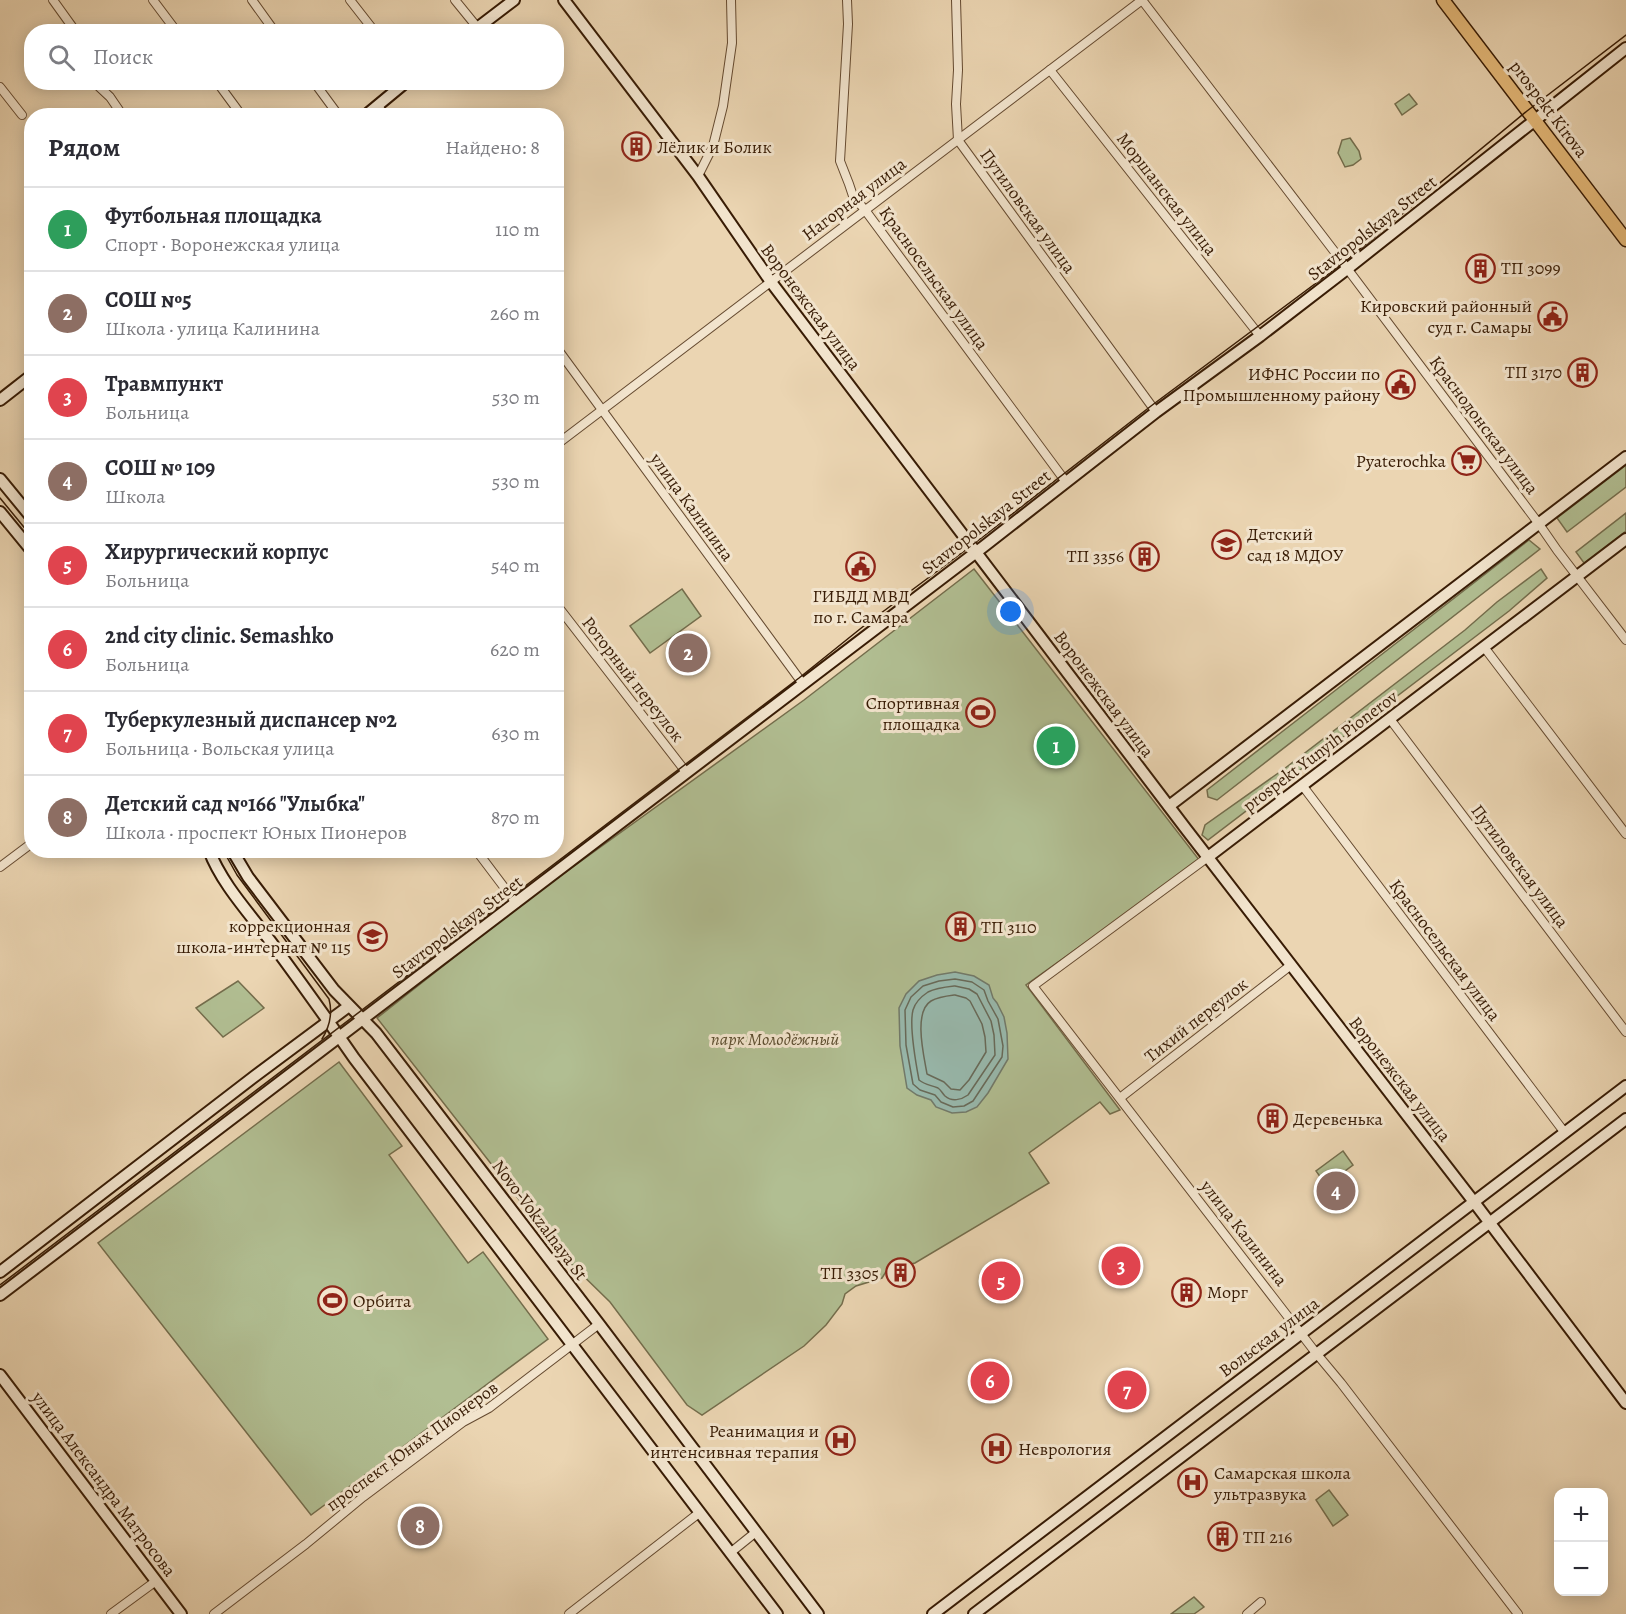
<!DOCTYPE html>
<html lang="ru">
<meta charset="utf-8">
<style>
:root{--surface:#fff;--page:#f7f7f7;--text:#2b2b33;--muted:#7c7c81;--line:#e1e1e2;--accent:#d93025}
body{margin:0;font-family:Alegreya,serif;background:var(--page);color:var(--text)}
.controls{position:absolute;right:18px;bottom:18px;display:grid;overflow:hidden;border-radius:12px;box-shadow:0 3px 15px #0003}
.controls button{width:54px;height:54px;display:grid;place-items:center;padding:0;border:0;border-bottom:2px solid var(--line);background:var(--surface);color:var(--text);font:30px sans-serif}
.you{position:absolute;left:1011px;top:612px;width:21px;height:21px;margin:-15px;border:4px solid #fff;border-radius:50%;background:#1a73e8;box-shadow:0 0 0 9px #1a73e833}
.badge{display:grid;place-items:center;width:39px;height:39px;border-radius:50%;background:var(--accent);color:#fff;font-size:20px;font-weight:700}
.pin{position:absolute;translate:-50% -50%;border:3px solid #fff;box-shadow:0 2px 6px #0006}
.list{margin:0;padding:0;list-style:none}
h2{display:flex;justify-content:space-between;align-items:center;height:78px;margin:0;padding:0 24px;font-size:26px}
h2 small{font-size:20px;font-weight:400;color:var(--muted)}
.list li{display:grid;grid-template-columns:39px 1fr auto;gap:18px;align-items:center;box-sizing:border-box;height:84px;padding:0 24px;border-top:2px solid var(--line)}
.list b{display:block;font-size:22px;white-space:nowrap}
.list p{margin:0;font-size:20px;white-space:nowrap;color:var(--muted)}
.list em{font-size:20px;font-style:normal;color:var(--muted)}
.icon{flex:none;width:33px;height:33px;fill:none;stroke:currentColor;stroke-width:2;stroke-linecap:round;stroke-linejoin:round}
.map{position:relative;flex:none;width:1626px;height:1614px;overflow:hidden}
.search{position:absolute;background:var(--surface);box-shadow:0 3px 15px #0003;left:24px;top:24px;width:540px;height:66px;display:flex;align-items:center;gap:15px;box-sizing:border-box;padding:0 21px;border-radius:24px;color:var(--muted);font-size:22px}
.panel{position:absolute;background:var(--surface);box-shadow:0 3px 15px #0003;left:24px;top:108px;width:540px;height:750px;border-radius:24px}
.map>svg:first-child{display:block}
.green{fill:#b1be92;stroke:#746d4c;stroke-width:1.5}
.water{fill:#98b9ad;stroke:#727a6a;stroke-width:1.5}
.lines{fill:none;stroke-linecap:round;stroke-linejoin:round}
.shore{stroke:#686a59;stroke-width:1.5}
.street-casing{stroke:#654a30;stroke-width:10}
.secondary-casing{stroke:#381c05;stroke-width:14}
.primary-casing{stroke:#381c05;stroke-width:15}
.street{stroke:#f2e4cd;stroke-width:8}
.secondary{stroke:#f2e4cd;stroke-width:10}
.primary{stroke:#e6ba79;stroke-width:12}
.tram{stroke:#381c05;stroke-width:1.5}
.labels{text-anchor:middle;dominant-baseline:central;stroke-width:6;stroke-linejoin:round;paint-order:stroke}
.street-label{font-size:18px;fill:#381c05;stroke:#f2e4cd}
.poi-label{font-size:18px;fill:#381c05;stroke:#f2e4cd;text-anchor:start}
.park-label{font-size:18px;font-style:italic;fill:#5c4d2f;stroke:#f2e4cd}
</style>
<div class="map">
<svg width="1626" height="1614" viewBox="0 0 1626 1614">
<rect width="100%" height="100%" fill="#ebd5b2"/>
<filter id="stains"><feTurbulence type="fractalNoise" baseFrequency=".00333" numOctaves="4"/><feColorMatrix values="0 0 0 0 .2 0 0 0 0 .09 0 0 0 0 .02 0 0 0 .5 -.17"/></filter>
<radialGradient id="worn" r=".72"><stop offset=".6" stop-color="#630" stop-opacity="0"/><stop offset="1" stop-color="#630" stop-opacity=".3"/></radialGradient>
<g class="green">
<polygon points="1409,94 1417,104 1402,115 1395,104"/>
<polygon points="1350,138 1359,151 1361,159 1353,165 1345,167 1338,153 1342,140"/>
<polygon points="1626,465 1626,487 1567,532 1557,518"/>
<polygon points="1626,513 1626,531 1584,563 1576,552"/>
<polygon points="1529,540 1540,549 1217,800 1208,797 1207,790"/>
<polygon points="974,569 1200,861 1026,985 1120,1110 1110,1114 1100,1102 1029,1153 1049,1183 915,1263 887,1270 882,1278 856,1286 845,1294 842,1304 826,1325 804,1346 702,1415 687,1405 610,1302 564,1257 377,1018 523,903 804,700"/>
<polygon points="1541,569 1547,578 1509,611 1208,840 1202,835 1205,825 1284,769 1465,630 1497,602"/>
<polygon points="682,589 701,616 650,653 630,626"/>
<polygon points="238,981 264,1008 223,1037 196,1008"/>
<polygon points="339,1062 402,1146 389,1155 468,1263 483,1252 548,1339 311,1515 98,1243"/>
<polygon points="1343,1151 1353,1165 1326,1185 1316,1171"/>
<polygon points="1329,1490 1348,1515 1333,1526 1316,1500"/>
<polygon points="1194,1597 1204,1607 1194,1614 1171,1614"/>
</g>
<polygon class="water" points="955,972 974,976 989,985 993,998 997,1003 1004,1017 1007,1033 1008,1059 988,1093 977,1107 966,1112 952,1113 936,1107 931,1100 917,1095 907,1088 900,1046 899,1008 906,994 919,981 937,975"/>
<g class="lines">
<g class="shore">
<polygon points="955,979 972,982 984,990 988,1001 998,1019 1003,1046 1002,1057 973,1101 964,1106 953,1107 941,1102 935,1095 920,1090 913,1084 906,1045 905,1010 911,997 923,986 939,981"/>
<path d="M 955,986 L 969,989 L 977,994 L 991,1021 L 994,1035 L 995,1055 L 968,1095 C 961,1100 952,1102 945,1096 C 942,1093 941,1090 938,1088 C 931,1085 925,1085 919,1080 C 916,1064 909,1025 913,1010 C 915,1003 922,996 928,992 C 936,988 946,987 955,986 Z"/>
<path d="M 955,995 L 966,998 L 970,1001 L 982,1024 L 985,1037 L 986,1052 L 969,1080 L 960,1090 L 951,1089 L 944,1082 L 927,1074 C 924,1056 913,1012 931,1001 C 938,997 947,996 955,995 Z"/>
</g>
<defs>
<g id="street">
<polyline points="53,0 76,32"/>
<polyline points="153,0 177,32"/>
<polyline points="252,0 275,32"/>
<polyline points="350,0 375,32"/>
<polyline points="455,0 477,27"/>
<polyline points="847,0 848,24 840,161 849,184 853,196 865,210 1066,482"/>
<polyline points="956,0 958,70 956,104 958,140 1156,412"/>
<polyline points="1142,0 1334,251 1539,524 1557,550 1626,640"/>
<polyline points="1050,70 1260,336"/>
<polyline points="94,82 110,97 123,116"/>
<polyline points="217,82 242,116"/>
<polyline points="314,82 339,116"/>
<polyline points="0,87 22,115"/>
<polyline points="378,106 385,116"/>
<polyline points="698,176 713,146 723,106 732,43 731,0"/>
<polyline points="556,347 803,684"/>
<polyline points="556,445 1142,0"/>
<polyline points="556,604 686,772"/>
<polyline points="1484,647 1626,834"/>
<polyline points="1390,719 1626,1032"/>
<polyline points="1302,785 1565,1133"/>
<polyline points="476,850 516,903"/>
<polyline points="1208,857 1033,986 1316,1353 1341,1383 1518,1614"/>
<polyline points="0,867 32,843"/>
<polyline points="1120,1098 1291,965"/>
<polyline points="730,1553 756,1532"/>
<polyline points="111,1614 156,1581"/>
<polyline points="214,1614 306,1544 363,1497 463,1422 489,1408 599,1324"/>
<polyline points="569,1614 699,1513"/>
<polyline points="1247,1614 1261,1602"/>
</g>
<g id="secondary">
<polyline points="564,0 698,176 771,282 1186,829 1474,1202 1626,1403"/>
<polyline points="472,32 514,0"/>
<polyline points="365,116 406,82"/>
<polyline points="0,400 32,375"/>
<polyline points="0,479 32,518"/>
<polyline points="0,512 32,551"/>
<polyline points="1169,806 1626,457"/>
<path d="M 209,850 C 221,883 250,914 271,942 C 299,980 327,1019 354,1058 L 777,1614"/>
<polyline points="232,850 248,877 334,990 376,1033 599,1324 818,1614"/>
<polyline points="1208,857 1626,539"/>
<polyline points="0,1272 255,1076 349,1006"/>
<polyline points="0,1295 983,547 1156,412 1260,336 1347,269 1626,48"/>
<polyline points="0,1375 181,1614"/>
<polyline points="933,1614 1626,1086"/>
<polyline points="974,1614 1626,1119"/>
</g>
<polyline id="primary" points="1443,0 1626,240"/>
</defs>
<use href="#street" class="street-casing"/>
<use href="#secondary" class="secondary-casing"/>
<use href="#primary" class="primary-casing"/>
<use href="#street" class="street"/>
<use href="#secondary" class="secondary"/>
<use href="#primary" class="primary"/>
<g class="tram">
<polyline points="0,498 32,537"/>
<path d="M 223,850 L 237,875 L 329,999 C 333,1014 330,1026 322,1039"/>
<polyline points="0,1285 799,678 865,625 971,546 1151,406 1343,263 1527,111 1626,35"/>
</g>
</g>
<defs>
<symbol id="building-ring" viewBox="-11 -11 22 22"><circle r="9.5" fill="#f2e4cd" stroke="#8f2418" stroke-width="1.5"/><path d="M-4-6H4V6H1V3H-1V6H-4ZM-2.5-4.3h1.7v1.8h-1.7ZM.8-4.3h1.7v1.8H.8ZM-2.5-1h1.7V.8h-1.7ZM.8-1h1.7V.8H.8Z" fill="#8f2418"/></symbol>
<symbol id="civic-ring" viewBox="-11 -11 22 22"><circle r="9.5" fill="#f2e4cd" stroke="#8f2418" stroke-width="1.5"/><path d="M-.6-6.5H3V-4.5H.6V-3L4-1V1h2V6H-6V1h2V-1L-.6-3ZM-1.2 2.5V6h2.4V2.5Z" fill="#8f2418"/></symbol>
<symbol id="supermarket-ring" viewBox="-11 -11 22 22"><circle r="9.5" fill="#f2e4cd" stroke="#8f2418" stroke-width="1.5"/><path d="M-6-5.5h2.5l.6 2H6L4.5 2H-2.5L-4.4-4H-6ZM-1.5 3.2a1.3 1.3 0 1 0 .1 0ZM3 3.2a1.3 1.3 0 1 0 .1 0Z" fill="#8f2418"/></symbol>
<symbol id="school-ring" viewBox="-11 -11 22 22"><circle r="9.5" fill="#f2e4cd" stroke="#8f2418" stroke-width="1.5"/><path d="M0-5L7-2L0 1L-7-2ZM-4 1L0 2.5L4 1V4Q0 6-4 4Z" fill="#8f2418"/></symbol>
<symbol id="stadium-ring" viewBox="-11 -11 22 22"><circle r="9.5" fill="#f2e4cd" stroke="#8f2418" stroke-width="1.5"/><path d="M0-5a6.5 5 0 1 0 0 10a6.5 5 0 1 0 0-10ZM-3.5-1.8h7v3.6h-7Z" fill="#8f2418"/></symbol>
<symbol id="hospital-ring" viewBox="-11 -11 22 22"><circle r="9.5" fill="#f2e4cd" stroke="#8f2418" stroke-width="1.5"/><path d="M-5-5h3v3.5h4V-5h3V5h-3V1.5h-4V5h-3Z" fill="#8f2418"/></symbol>
</defs>
<g fill-rule="evenodd">
<use href="#building-ring" x="620" y="130" width="33" height="33"/>
<use href="#building-ring" x="1464" y="252" width="33" height="33"/>
<use href="#civic-ring" x="1536" y="300" width="33" height="33"/>
<use href="#building-ring" x="1566" y="356" width="33" height="33"/>
<use href="#civic-ring" x="1384" y="368" width="33" height="33"/>
<use href="#supermarket-ring" x="1450" y="444" width="33" height="33"/>
<use href="#school-ring" x="1210" y="528" width="33" height="33"/>
<use href="#building-ring" x="1128" y="540" width="33" height="33"/>
<use href="#civic-ring" x="844" y="550" width="33" height="33"/>
<use href="#stadium-ring" x="964" y="696" width="33" height="33"/>
<use href="#building-ring" x="944" y="910" width="33" height="33"/>
<use href="#school-ring" x="356" y="920" width="33" height="33"/>
<use href="#building-ring" x="1256" y="1102" width="33" height="33"/>
<use href="#building-ring" x="884" y="1256" width="33" height="33"/>
<use href="#building-ring" x="1170" y="1276" width="33" height="33"/>
<use href="#stadium-ring" x="316" y="1284" width="33" height="33"/>
<use href="#hospital-ring" x="824" y="1424" width="33" height="33"/>
<use href="#hospital-ring" x="980" y="1432" width="33" height="33"/>
<use href="#hospital-ring" x="1176" y="1466" width="33" height="33"/>
<use href="#building-ring" x="1206" y="1520" width="33" height="33"/>
</g>
<g class="labels">
<g class="street-label">
<text transform="translate(1549 109) rotate(53)">prospekt Kirova</text>
<text transform="translate(1167 194) rotate(52)">Моршанская улица</text>
<text transform="translate(854 199) rotate(-37)">Нагорная улица</text>
<text transform="translate(1028 211) rotate(54)">Путиловская улица</text>
<text transform="translate(1372 228) rotate(-38)">Stavropolskaya Street</text>
<text transform="translate(934 278) rotate(54)">Красносельская улица</text>
<text transform="translate(811 307) rotate(53)">Воронежская улица</text>
<text transform="translate(1484 425) rotate(53)">Краснодонская улица</text>
<text transform="translate(692 507) rotate(54)">улица Калинина</text>
<text transform="translate(986 522) rotate(-38)">Stavropolskaya Street</text>
<text transform="translate(633 679) rotate(52)">Роторный переулок</text>
<text transform="translate(1104 694) rotate(53)">Воронежская улица</text>
<text transform="translate(1320 751) rotate(-37)">prospekt Yunyih Pionerov</text>
<text transform="translate(1520 866) rotate(53)">Путиловская улица</text>
<text transform="translate(457 927) rotate(-37)">Stavropolskaya Street</text>
<text transform="translate(1445 950) rotate(53)">Красносельская улица</text>
<text transform="translate(1196 1020) rotate(-38)">Тихий переулок</text>
<text transform="translate(1400 1079) rotate(52)">Воронежская улица</text>
<text transform="translate(540 1220) rotate(53)">Novo-Vokzalnaya St</text>
<text transform="translate(1244 1233) rotate(52)">улица Калинина</text>
<text transform="translate(1269 1337) rotate(-37)">Вольская улица</text>
<text transform="translate(412 1446) rotate(-36)">проспект Юных Пионеров</text>
<text transform="translate(104 1484) rotate(53)">улица Александра Матросова</text>
</g>
<g class="poi-label">
<text x="657" y="147">Лёлик и Болик</text>
<text x="1501" y="268">ТП 3099</text>
<text x="1532" y="306" text-anchor="end">Кировский районный<tspan x="1532" dy="21">суд г. Самары</tspan></text>
<text x="1562" y="372" text-anchor="end">ТП 3170</text>
<text x="1380" y="374" text-anchor="end">ИФНС России по<tspan x="1380" dy="21">Промышленному району</tspan></text>
<text x="1446" y="461" text-anchor="end">Pyaterochka</text>
<text x="1247" y="534">Детский<tspan x="1247" dy="21">сад 18 МДОУ</tspan></text>
<text x="1124" y="556" text-anchor="end">ТП 3356</text>
<text x="861" y="596" text-anchor="middle">ГИБДД МВД<tspan x="861" dy="21">по г. Самара</tspan></text>
<text x="960" y="703" text-anchor="end">Спортивная<tspan x="960" dy="21">площадка</tspan></text>
<text x="351" y="926" text-anchor="end">коррекционная<tspan x="351" dy="21">школа-интернат № 115</tspan></text>
<text x="981" y="927">ТП 3110</text>
<text x="1293" y="1119">Деревенька</text>
<text x="879" y="1273" text-anchor="end">ТП 3305</text>
<text x="1207" y="1292">Морг</text>
<text x="353" y="1301">Орбита</text>
<text x="819" y="1431" text-anchor="end">Реанимация и<tspan x="819" dy="21">интенсивная терапия</tspan></text>
<text x="1018" y="1449">Неврология</text>
<text x="1214" y="1473">Самарская школа<tspan x="1214" dy="21">ультразвука</tspan></text>
<text x="1243" y="1537">ТП 216</text>
</g>
<g class="park-label">
<text x="775" y="1039">парк Молодёжный</text>
</g>
</g>
<rect width="100%" height="100%" filter="url(#stains)"/>
<rect width="100%" height="100%" fill="url(#worn)"/>
</svg>
<div class="controls">
<button>+</button>
<button>−</button>
</div>
<div class="you"></div>
<div class="pin badge" style="left:1056px;top:746px;background:#2e9e5b">1</div>
<div class="pin badge" style="left:688px;top:653px;background:#8d6e63">2</div>
<div class="pin badge" style="left:1121px;top:1266px;background:#e0444e">3</div>
<div class="pin badge" style="left:1336px;top:1191px;background:#8d6e63">4</div>
<div class="pin badge" style="left:1001px;top:1281px;background:#e0444e">5</div>
<div class="pin badge" style="left:990px;top:1381px;background:#e0444e">6</div>
<div class="pin badge" style="left:1127px;top:1390px;background:#e0444e">7</div>
<div class="pin badge" style="left:420px;top:1526px;background:#8d6e63">8</div>
<div class="search"><svg class="icon" aria-label="search" viewBox="0 0 24 24"><circle cx="10" cy="10" r="6"/><path d="M15 15l6 6"/></svg>Поиск</div>
<section class="panel">
<h2>Рядом<small>Найдено: 8</small></h2>
<ul class="list">
<li><span class="badge" style="background:#2e9e5b">1</span><div><b>Футбольная площадка</b><p>Спорт · Воронежская улица</p></div><em>110 m</em></li>
<li><span class="badge" style="background:#8d6e63">2</span><div><b>СОШ №5</b><p>Школа · улица Калинина</p></div><em>260 m</em></li>
<li><span class="badge" style="background:#e0444e">3</span><div><b>Травмпункт</b><p>Больница</p></div><em>530 m</em></li>
<li><span class="badge" style="background:#8d6e63">4</span><div><b>СОШ № 109</b><p>Школа</p></div><em>530 m</em></li>
<li><span class="badge" style="background:#e0444e">5</span><div><b>Хирургический корпус</b><p>Больница</p></div><em>540 m</em></li>
<li><span class="badge" style="background:#e0444e">6</span><div><b>2nd city clinic. Semashko</b><p>Больница</p></div><em>620 m</em></li>
<li><span class="badge" style="background:#e0444e">7</span><div><b>Туберкулезный диспансер №2</b><p>Больница · Вольская улица</p></div><em>630 m</em></li>
<li><span class="badge" style="background:#8d6e63">8</span><div><b>Детский сад №166 &quot;Улыбка&quot;</b><p>Школа · проспект Юных Пионеров</p></div><em>870 m</em></li>
</ul>
</section>
</div>
